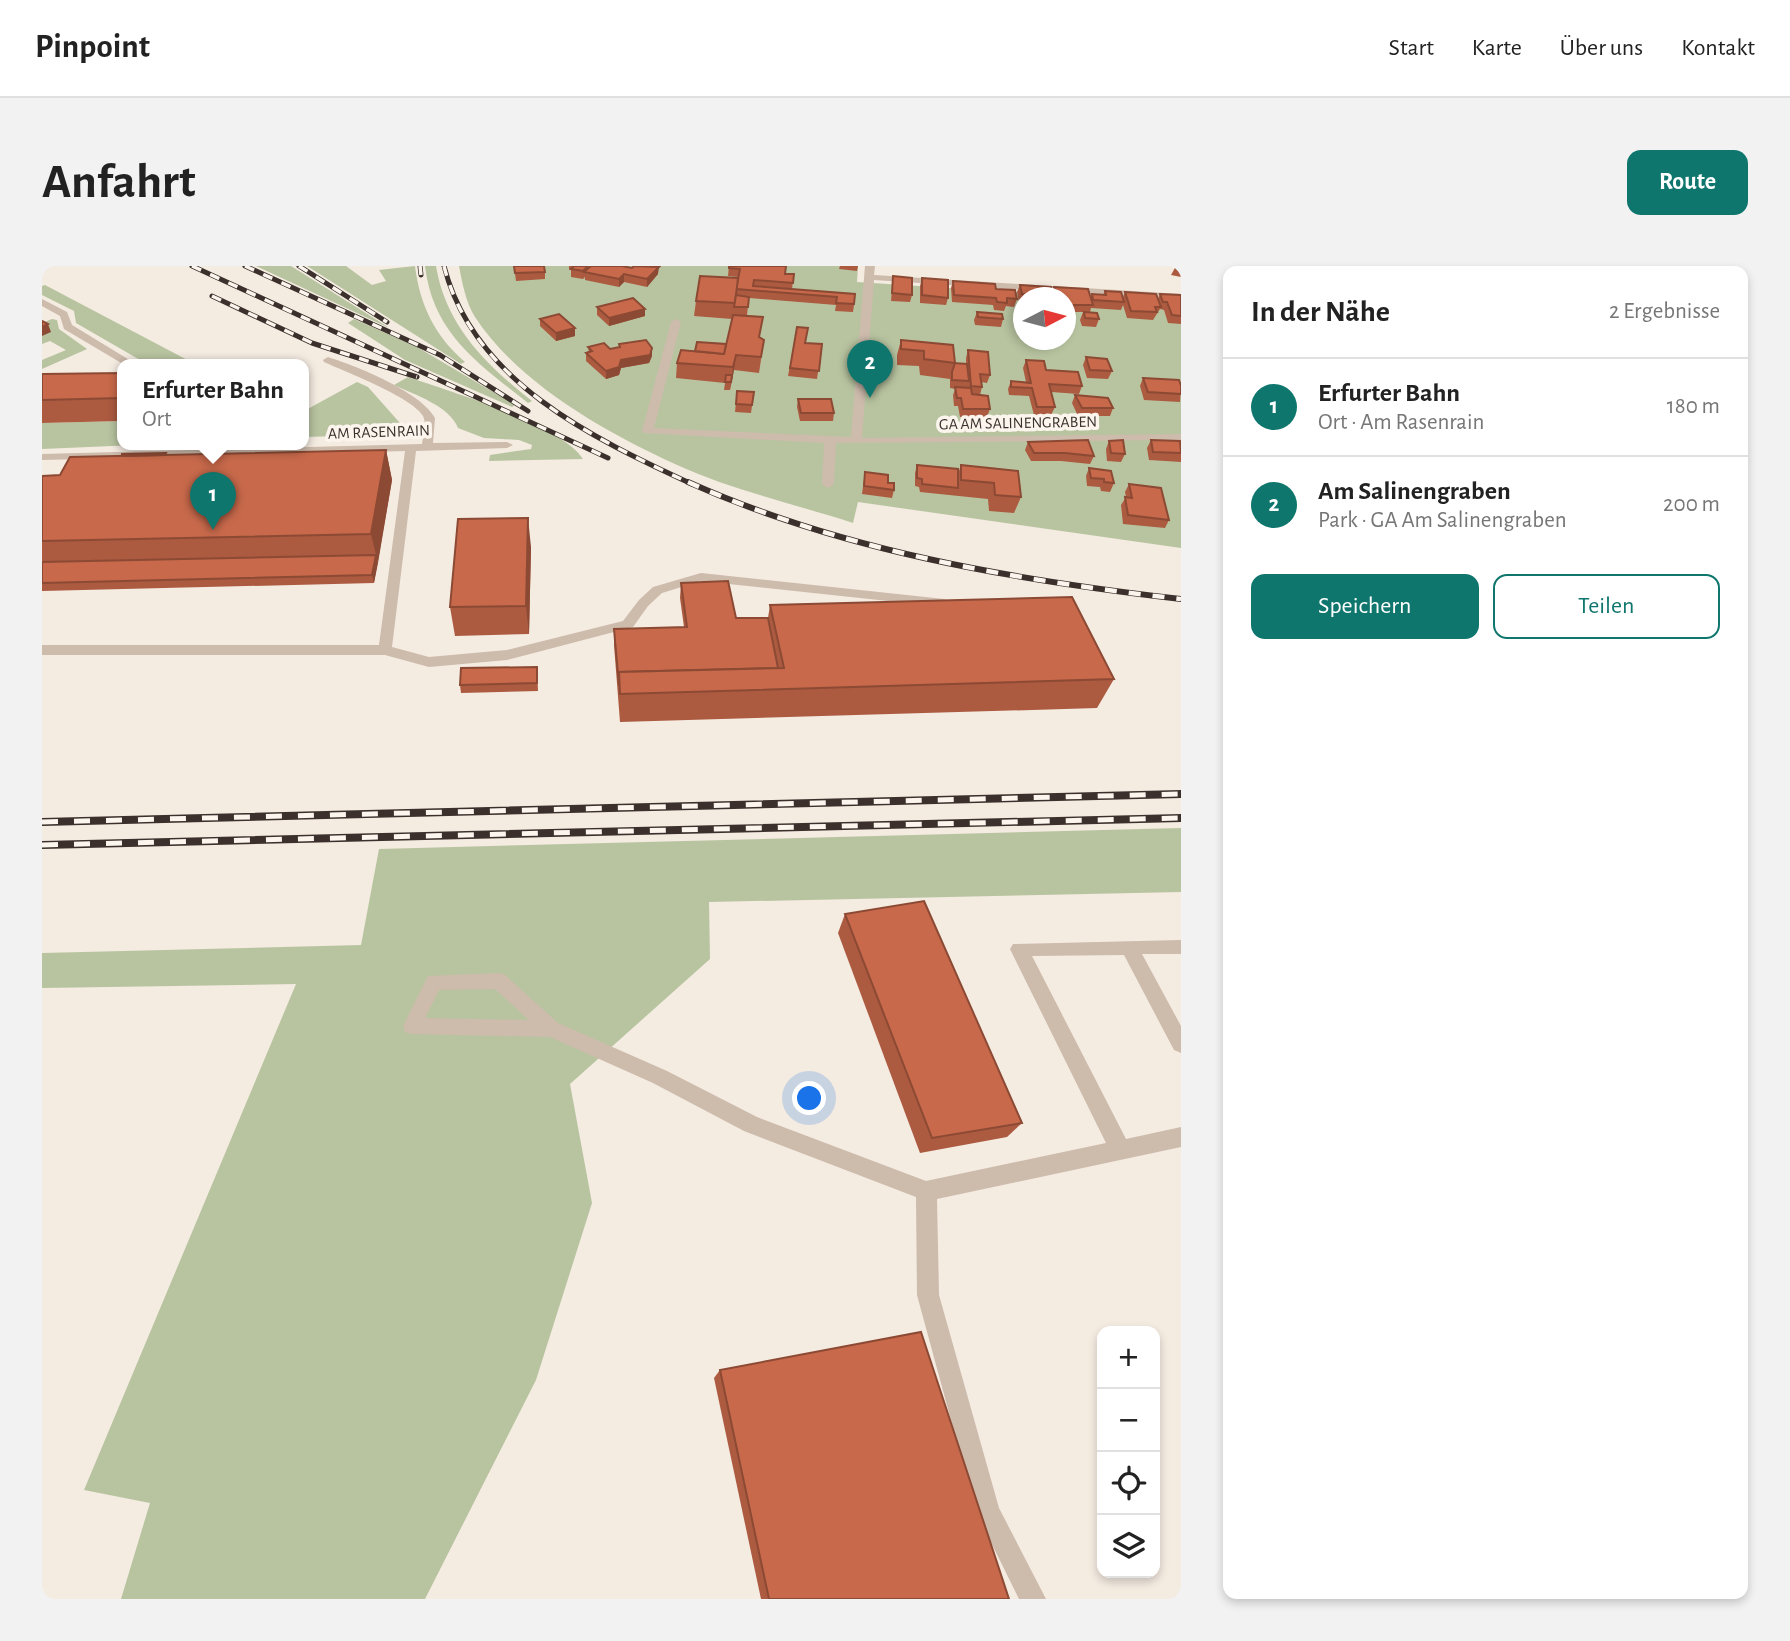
<!DOCTYPE html>
<html lang="de">
<meta charset="utf-8">
<style>
:root{--surface:#fff;--page:#f2f2f2;--text:#222;--muted:#767676;--line:#e0e0e0;--accent:#0f766e}
body{margin:0;font-family:"Alegreya Sans",sans-serif;background:var(--page);color:var(--text)}
.controls{position:absolute;right:21px;bottom:21px;display:grid;overflow:hidden;border-radius:14px;box-shadow:0 4px 10px #0003}
.controls button{width:63px;height:63px;display:grid;place-items:center;padding:0;border:0;border-bottom:2px solid var(--line);background:var(--surface);color:var(--text);font:35px sans-serif}
.compass{position:absolute;left:971px;top:21px;width:63px;height:63px;border-radius:50%;background:var(--surface);box-shadow:0 4px 10px #0003;rotate:84deg}
.you{position:absolute;left:768px;top:833px;width:24px;height:24px;margin:-18px;border:5px solid #fff;border-radius:50%;background:#1a73e8;box-shadow:0 0 0 10px #1a73e833}
.badge{display:grid;place-items:center;width:46px;height:46px;border-radius:50%;background:var(--accent);color:#fff;font-size:23px;font-weight:700}
.pin{position:absolute;translate:-50% -58px;filter:drop-shadow(0 2px 4px #0008)}
.pin::after{content:'';position:absolute;top:37px;width:24px;height:21px;background:inherit;clip-path:polygon(0 0,100% 0,50% 100%)}
.popup{position:absolute;left:75px;top:93px;width:192px;height:91px;box-sizing:border-box;display:grid;place-content:center;border-radius:14px;background:var(--surface);filter:drop-shadow(0 2px 5px #0005);font-size:23px;white-space:nowrap;color:var(--muted)}
.popup b{font-size:26px;color:var(--text)}
.popup::after{content:'';position:absolute;left:50%;top:100%;margin-left:-14px;border:14px solid transparent;border-top-color:var(--surface)}
.list{margin:0;padding:0;list-style:none}
h2{display:flex;justify-content:space-between;align-items:center;height:91px;margin:0;padding:0 28px;font-size:30px}
h2 small{font-size:23px;font-weight:400;color:var(--muted)}
.list li{display:grid;grid-template-columns:46px 1fr auto;gap:21px;align-items:center;box-sizing:border-box;height:98px;padding:0 28px;border-top:2px solid var(--line)}
.list b{display:block;font-size:26px;white-space:nowrap}
.list p{margin:0;font-size:23px;white-space:nowrap;color:var(--muted)}
.list em{font-size:23px;font-style:normal;color:var(--muted)}
.actions{display:flex;gap:14px;padding:21px 28px}
.actions a{flex:1;padding:16px 0;border:2px solid var(--accent);border-radius:14px;text-align:center;font-size:24px;color:var(--accent)}
.actions .main{background:var(--accent);color:#fff}
.icon{flex:none;width:38px;height:38px;fill:none;stroke:currentColor;stroke-width:2;stroke-linecap:round;stroke-linejoin:round}
.map{position:relative;flex:none;width:1139px;height:1333px;overflow:hidden;border-radius:14px}
header{display:flex;align-items:center;gap:42px;box-sizing:border-box;height:98px;padding:0 35px;background:var(--surface);border-bottom:2px solid var(--line)}
header strong{font-size:33px}
nav{display:flex;gap:38px;margin-inline-start:auto;font-size:24px}
.intro{display:flex;align-items:center;justify-content:space-between;box-sizing:border-box;height:168px;padding:0 42px}
h1{margin:0;font-size:49px}
.button{padding:18px 32px;border-radius:14px;background:var(--accent);color:#fff;font-size:24px;font-weight:700}
main{display:flex;gap:42px;padding:0 42px}
aside{flex:1;background:var(--surface);border-radius:14px;box-shadow:0 4px 10px #0003}
.map>svg:first-child{display:block}
.green{fill:#b8c4a0;fill-rule:evenodd}
.lines{fill:none;stroke-linecap:round;stroke-linejoin:round}
.minor{fill:#cdbbac;fill-rule:evenodd}
.rail-far2-casing{stroke:#3b302b;stroke-width:5}
.rail-far1-casing{stroke:#3b302b;stroke-width:6}
.rail-casing{stroke:#3b302b;stroke-width:8}
.rail-far2{stroke:#fbf5ee;stroke-width:3.5;stroke-dasharray:10;stroke-linecap:butt}
.rail-far1{stroke:#fbf5ee;stroke-width:4.5;stroke-dasharray:12;stroke-linecap:butt}
.rail{stroke:#fbf5ee;stroke-width:5;stroke-dasharray:16;stroke-linecap:butt}
.wall{fill:#ac5a40}
.shaded-wall{fill:#8c4a34}
.building{fill:#c8694b;stroke:#8c4a34;stroke-width:2}
.labels{text-anchor:middle;dominant-baseline:central;stroke-width:7;stroke-linejoin:round;paint-order:stroke}
.far-street-label{font-size:16px;fill:#3b302b;stroke:#fbf5ee}
</style>
<header>
<strong>Pinpoint</strong>
<nav><a>Start</a><a>Karte</a><a>Über uns</a><a>Kontakt</a></nav>
</header>
<div class="intro"><h1>Anfahrt</h1><a class="button">Route</a></div>
<main>
<div class="map">
<svg width="1139" height="1333" viewBox="0 0 1139 1333">
<rect width="100%" height="100%" fill="#f4ebe1"/>
<g class="green">
<polygon points="214,0 249,0 346,61 345,61"/>
<path d="M 265,0 L 304,0 L 330,19 L 344,15 L 337,4 L 373,0 C 378,40 393,70 423,96 L 419,98 Z"/>
<path d="M 383,0 L 394,0 C 404,60 444,99 490,135 L 486,137 C 437,98 391,68 383,0 Z"/>
<path d="M 417,0 L 816,0 L 815,16 L 1139,37 L 1139,282 L 816,236 L 811,257 C 753,238 689,224 633,198 C 563,166 476,117 433,51 C 424,37 420,16 417,0 ZM 982,32 L 1024,32 L 1024,74 L 982,74 Z"/>
<polygon points="3,19 153,98 126,98 119,93 105,98 34,57 32,45 0,29 0,20"/>
<polygon points="10,53 15,54 17,63 45,83 0,103 0,94 24,84 8,75 0,78 0,57"/>
<polygon points="312,53 375,81 473,139 470,141 363,94 306,57"/>
<path d="M 366,111 C 406,125 519,158 541,193 L 447,195 L 448,189 L 489,183 L 490,179 L 477,174 L 442,172 L 416,162 C 408,140 371,128 352,119 Z"/>
<polygon points="315,116 326,121 358,157 338,169 262,171 262,145"/>
<polygon points="80,155 80,178 117,178 0,183 0,157"/>
<polygon points="1139,562 1139,626 667,636 668,693 528,818 550,937 494,1114 383,1333 79,1333 108,1237 42,1224 254,718 0,722 0,687 319,679 337,583"/>
</g>
<g class="lines">
<g class="minor">
<polygon points="823,0 833,0 832,9 1139,28 1139,34 832,14 820,172 1139,168 1139,174 794,177 792,218 786,222 780,218 782,177 602,167 600,165 629,56 634,53 639,56 612,162 809,171"/>
<polygon points="0,33 25,46 30,59 94,98 81,98 22,63 18,50 0,40"/>
<path d="M 286,91 C 315,100 379,126 393,152 L 391,177 L 465,176 L 471,179 L 465,182 L 374,185 L 350,381 L 387,391 L 465,384 L 581,355 L 597,334 L 611,321 L 659,307 L 902,333 L 909,337 L 902,341 L 659,315 L 620,327 L 606,340 L 591,361 L 465,394 L 387,401 L 343,389 L 0,389 L 0,379 L 337,379 L 363,185 L 0,194 L 0,188 L 380,178 C 381,170 385,158 381,150 C 370,131 304,106 282,96 L 281,94 Z"/>
<path d="M 1139,674 L 1139,688 L 1100,688 L 1139,760 L 1139,787 L 1132,784 L 1082,689 L 990,690 L 1084,873 L 1139,861 L 1139,881 L 895,933 L 897,1029 L 957,1242 L 1004,1333 L 977,1333 L 934,1246 L 875,1029 L 874,931 L 702,865 L 611,817 L 508,771 L 370,768 L 363,766 L 361,760 L 386,710 L 457,707 L 463,709 L 516,757 L 625,805 L 715,851 L 884,915 L 1064,877 L 968,683 L 971,678 ZM 453,723 L 487,754 L 383,752 L 397,724 Z"/>
</g>
<defs>
<g id="rail-far2">
<polyline points="150,0 566,192"/>
<polyline points="203,0 398,89 486,145"/>
<polyline points="257,0 345,56"/>
<polyline points="378,0 379,9"/>
<path d="M 402,0 C 431,115 550,172 650,218"/>
<polyline points="170,30 270,77 375,111"/>
</g>
<path id="rail-far1" d="M 646,216 C 800,285 972,314 1139,333"/>
<g id="rail">
<polyline points="0,556 1139,528"/>
<polyline points="0,579 1139,552"/>
</g>
</defs>
<use href="#rail-far2" class="rail-far2-casing"/>
<use href="#rail-far1" class="rail-far1-casing"/>
<use href="#rail" class="rail-casing"/>
<use href="#rail-far2" class="rail-far2"/>
<use href="#rail-far1" class="rail-far1"/>
<use href="#rail" class="rail"/>
</g>
<g class="wall">
<polygon points="472,0 503,6 503,13 474,15"/>
<polygon points="527,0 580,0 616,8 605,21 582,16 577,21 543,14 543,11 541,13 529,11 529,4 527,3"/>
<polygon points="687,0 752,8 750,23 813,32 811,46 793,45 794,39 707,32 705,49 718,72 722,74 717,107 692,104 688,124 682,124 683,117 634,112 635,97 653,85 684,78 690,53 652,50 654,35 695,22 697,11 686,10"/>
<polygon points="798,0 816,0 815,5 797,3"/>
<polygon points="1134,0 1139,0 1139,11 1129,9"/>
<polygon points="851,10 870,29 868,36 849,35"/>
<polygon points="880,12 906,32 904,39 878,37 878,20"/>
<polygon points="911,15 954,23 975,33 972,41 964,40 962,45 952,44 951,39 910,36 909,22"/>
<polygon points="978,19 1010,27 1012,21 1049,31 1050,28 1061,29 1063,25 1081,31 1083,26 1116,33 1118,28 1139,29 1139,58 1126,57 1122,44 1118,43 1111,54 1085,52 1081,39 1079,44 1049,42 1048,46 1057,53 1054,61 1040,60 1038,54 1041,46 1024,46 1024,32 982,32 982,36 977,36 975,26"/>
<polygon points="555,41 603,43 603,50 567,60 555,49"/>
<polygon points="935,46 961,53 959,61 933,59 932,54"/>
<polygon points="498,53 533,70 514,75 498,60"/>
<polygon points="755,61 763,77 780,78 775,113 746,110"/>
<polygon points="859,74 913,97 924,98 924,92 926,84 948,109 945,117 939,116 940,121 938,129 948,143 945,151 918,151 916,140 912,140 911,129 913,123 908,122 908,113 878,109 877,100 855,99 855,89"/>
<polygon points="577,78 610,90 607,97 579,102 577,109 564,113 544,95 544,87 547,86 546,81 568,83 577,81"/>
<polygon points="1044,91 1070,105 1066,113 1045,112 1041,99"/>
<polygon points="984,94 1040,120 1037,128 1009,126 1013,141 1009,149 992,149 987,130 967,129 966,123 969,115 984,116 981,102"/>
<polygon points="80,107 80,155 0,157 0,108"/>
<polygon points="1101,112 1139,120 1138,136 1102,134 1098,120"/>
<polygon points="695,125 712,126 709,147 693,146"/>
<polygon points="1033,129 1071,142 1068,150 1036,150 1030,137"/>
<polygon points="756,133 792,147 791,155 758,155 755,141"/>
<polygon points="1109,174 1139,179 1139,196 1107,194 1105,182"/>
<polygon points="1067,175 1083,188 1079,196 1065,195 1064,183"/>
<polygon points="986,176 1052,190 1048,198 1019,195 989,195 983,184"/>
<polygon points="344,184 350,214 332,317 0,325 0,210 18,209 124,187 124,189"/>
<polygon points="875,199 916,208 919,199 979,231 972,247 947,245 946,233 878,226 877,221 873,220 873,207"/>
<polygon points="1047,202 1072,217 1068,226 1059,225 1058,221 1045,220 1044,210"/>
<polygon points="823,206 846,217 852,224 850,232 820,228"/>
<polygon points="1087,218 1127,254 1123,262 1081,258 1079,239 1084,231 1083,226"/>
<polygon points="489,281 487,368 413,370 408,341"/>
<polygon points="639,317 694,352 726,352 728,339 1072,413 1055,442 578,456 572,379 572,363 642,361 638,332"/>
<polygon points="495,401 496,425 419,427 418,419"/>
<polygon points="803,648 980,857 965,871 878,887 796,667"/>
<polygon points="678,1104 967,1333 719,1333 672,1112"/>
</g>
<g class="shaded-wall">
<polygon points="617,1 616,8 605,21 605,13"/>
<polygon points="582,8 582,16 577,21 577,13"/>
<polygon points="603,43 603,50 567,60 567,52"/>
<polygon points="6,58 9,66 0,70 0,61"/>
<polygon points="533,62 533,70 514,75 514,67"/>
<polygon points="610,82 610,90 607,97 579,102 577,109 564,113 564,105 579,94"/>
<polygon points="694,89 692,104 688,124 691,101"/>
<polygon points="344,184 350,214 336,297 329,268"/>
<polygon points="486,252 489,281 487,368 484,340"/>
<polygon points="334,289 336,297 332,317 330,309"/>
</g>
<g class="building">
<polygon points="472,0 502,0 503,6 473,7"/>
<polygon points="532,0 546,0 541,5 529,3"/>
<polygon points="549,0 580,0 590,2 592,0 617,1 605,13 582,8 577,13 542,6"/>
<polygon points="687,0 744,0 743,8 752,8 751,17 712,14 711,20 813,28 812,38 794,37 795,31 694,23 698,3 687,2"/>
<polygon points="658,10 696,12 693,37 654,35"/>
<polygon points="851,10 870,12 870,29 850,27"/>
<polygon points="880,12 906,14 906,32 880,29"/>
<polygon points="911,15 953,18 954,23 973,24 975,33 965,32 965,37 955,36 954,32 912,29"/>
<polygon points="978,19 1009,21 1011,31 980,28"/>
<polygon points="1012,21 1046,23 1051,39 1024,39 1024,32 1015,32"/>
<polygon points="1063,25 1079,26 1082,36 1051,34 1050,28 1064,29"/>
<polygon points="1083,26 1114,28 1119,41 1113,41 1115,46 1089,45"/>
<polygon points="1118,28 1139,29 1139,50 1130,49 1125,36 1121,36"/>
<polygon points="694,29 707,31 706,41 692,41"/>
<polygon points="591,32 603,43 567,52 555,41"/>
<polygon points="935,46 960,48 961,53 936,51"/>
<polygon points="1042,46 1055,47 1057,53 1043,52"/>
<polygon points="517,48 533,62 514,67 498,53"/>
<polygon points="691,49 721,51 717,71 722,74 719,91 694,89 691,101 635,97 639,84 682,88"/>
<polygon points="0,55 6,58 0,61"/>
<polygon points="755,61 766,62 763,77 780,78 777,105 748,102"/>
<polygon points="604,74 610,82 608,89 579,94 577,101 564,105 544,87 550,85 546,81 562,77 568,83 578,81 577,78"/>
<polygon points="859,74 911,79 913,97 882,93 882,85 859,83"/>
<polygon points="655,76 684,78 682,88 653,85"/>
<polygon points="926,84 946,86 948,109 938,108 940,121 929,120"/>
<polygon points="1044,91 1065,93 1070,105 1048,104"/>
<polygon points="984,94 1002,95 1004,104 1036,106 1040,120 1007,118 1013,141 995,141 990,122 969,121 969,115 989,117"/>
<polygon points="911,97 925,98 927,115 910,114 910,106 913,97"/>
<polygon points="80,107 80,132 0,134 0,108"/>
<polygon points="684,109 690,109 689,116 683,116"/>
<polygon points="1101,112 1137,114 1139,120 1139,128 1106,126"/>
<polygon points="913,121 929,122 930,128 946,130 948,143 921,143 919,132 915,132"/>
<polygon points="695,125 712,126 710,139 694,138"/>
<polygon points="1033,129 1066,132 1071,142 1040,142"/>
<polygon points="756,133 789,133 792,147 759,147"/>
<polygon points="1046,174 1052,190 1023,187 992,187 986,176"/>
<polygon points="1081,174 1083,188 1069,187 1067,175"/>
<polygon points="1109,174 1138,175 1139,187 1111,186"/>
<polygon points="344,184 329,268 0,275 0,210 18,209 28,191"/>
<polygon points="124,187 123,189 80,190 80,188"/>
<polygon points="875,199 916,203 916,222 880,218 880,213 875,212"/>
<polygon points="919,199 976,205 979,231 953,229 952,217 919,214"/>
<polygon points="1047,202 1069,205 1072,217 1062,216 1062,213 1049,212"/>
<polygon points="823,206 846,209 846,217 852,217 852,224 822,220"/>
<polygon points="1087,218 1119,222 1127,254 1086,249 1083,231 1090,232"/>
<polygon points="486,252 484,340 408,341 416,253"/>
<polygon points="334,289 330,309 0,317 0,296"/>
<polygon points="686,315 694,352 726,352 736,402 577,406 577,419 572,363 645,361 639,317"/>
<polygon points="1030,331 1072,413 578,428 577,406 742,402 728,339"/>
<polygon points="495,401 495,417 418,419 419,402"/>
<polygon points="882,635 980,857 890,872 803,648"/>
<polygon points="879,1066 967,1333 727,1333 678,1104"/>
</g>
<g class="labels">
<g class="far-street-label">
<text transform="translate(976 157) rotate(-1)">GA AM SALINENGRABEN</text>
<text transform="translate(337 166) rotate(-2)">AM RASENRAIN</text>
</g>
</g>
</svg>
<div class="controls">
<button>+</button>
<button>−</button>
<button><svg class="icon" aria-label="locate" viewBox="0 0 24 24"><circle cx="12" cy="12" r="6"/><path d="M12 2v4M12 18v4M2 12h4M18 12h4"/></svg></button>
<button><svg class="icon" aria-label="layers" viewBox="0 0 24 24"><path d="M12 4l9 5-9 5-9-5zM3 14l9 5 9-5"/></svg></button>
</div>
<svg class="compass" viewBox="-18 -18 36 36"><path d="M0-13l5 13h-10z" fill="#e53935"/><path d="M0 13l5-13h-10z" fill="#767676"/></svg>
<div class="you"></div>
<div class="pin badge" style="left:171px;top:264px">1</div>
<div class="popup"><b>Erfurter Bahn</b>Ort</div>
<div class="pin badge" style="left:828px;top:132px">2</div>
</div>
<aside>
<h2>In der Nähe<small>2 Ergebnisse</small></h2>
<ul class="list">
<li><span class="badge">1</span><div><b>Erfurter Bahn</b><p>Ort · Am Rasenrain</p></div><em>180 m</em></li>
<li><span class="badge">2</span><div><b>Am Salinengraben</b><p>Park · GA Am Salinengraben</p></div><em>200 m</em></li>
</ul>
<div class="actions"><a class="main">Speichern</a><a>Teilen</a></div>
</aside>
</main>
